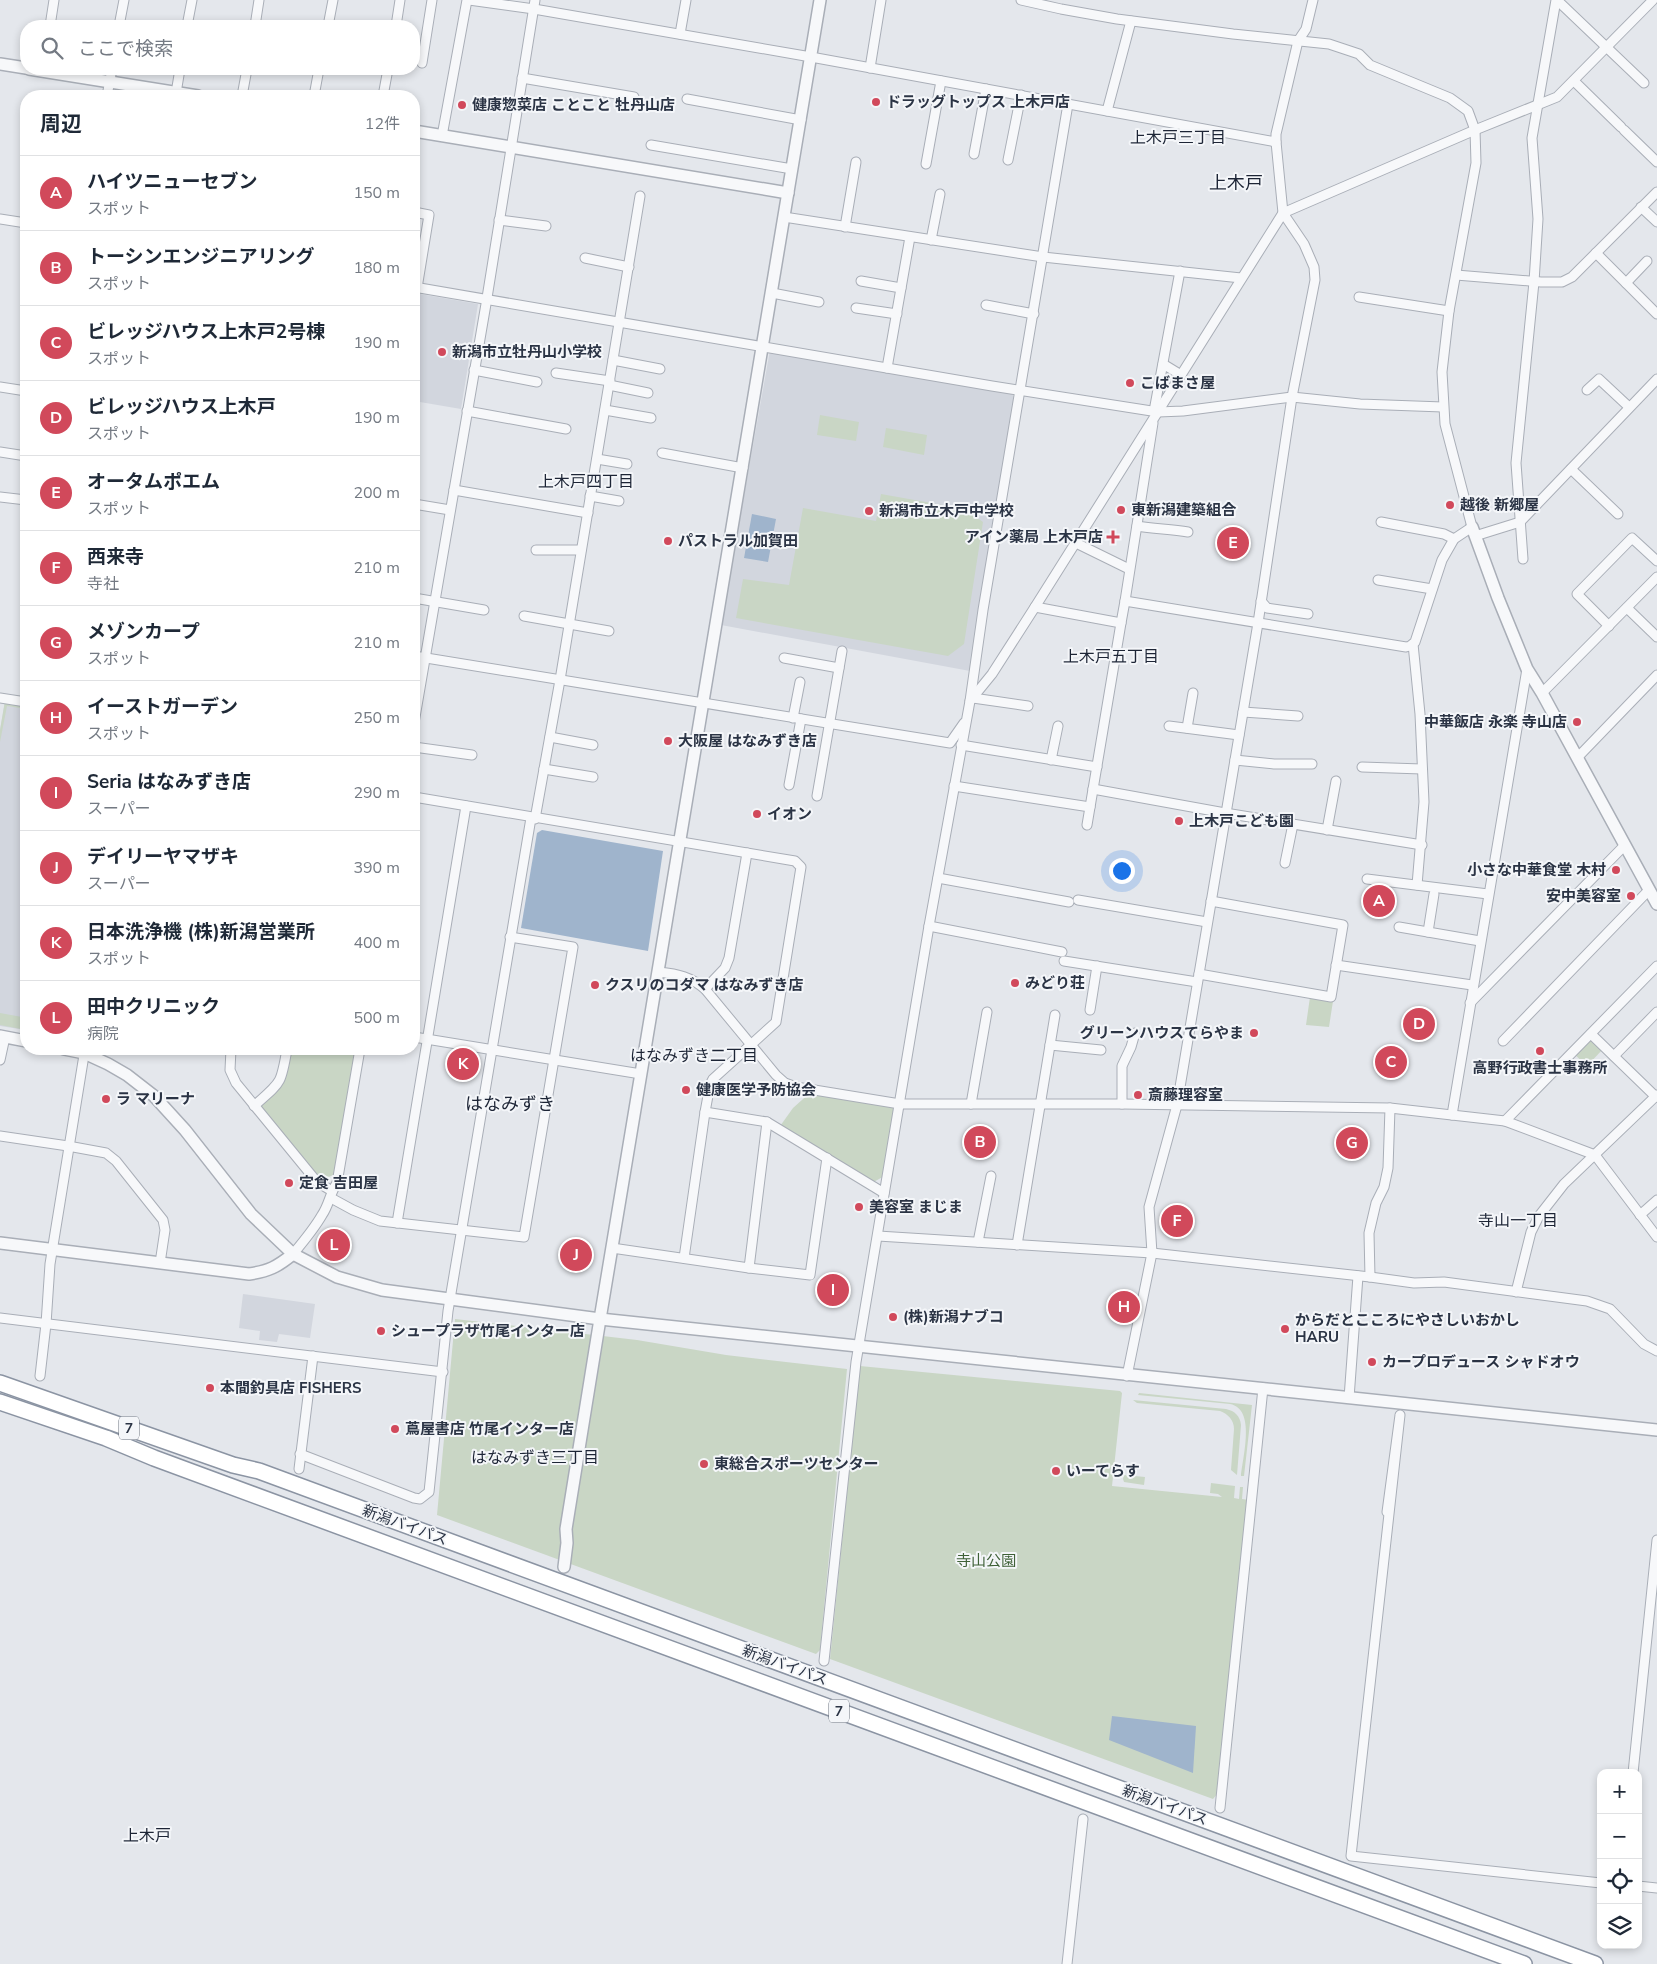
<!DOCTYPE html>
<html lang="ja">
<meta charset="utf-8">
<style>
:root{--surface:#fff;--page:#f6f6f7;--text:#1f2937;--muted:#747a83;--line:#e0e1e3;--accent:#d1495b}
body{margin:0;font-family:"Nunito Sans","Noto Sans JP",sans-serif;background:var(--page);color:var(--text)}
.controls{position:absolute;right:15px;bottom:15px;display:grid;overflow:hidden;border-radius:10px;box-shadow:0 2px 8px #0003}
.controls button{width:45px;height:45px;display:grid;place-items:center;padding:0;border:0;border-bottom:1px solid var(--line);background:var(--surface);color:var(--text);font:25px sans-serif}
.you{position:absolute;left:1121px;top:870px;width:18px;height:18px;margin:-12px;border:4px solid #fff;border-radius:50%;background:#1a73e8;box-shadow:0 0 0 8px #1a73e833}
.badge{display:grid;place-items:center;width:32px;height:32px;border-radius:50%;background:var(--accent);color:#fff;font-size:16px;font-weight:700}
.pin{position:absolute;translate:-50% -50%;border:2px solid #fff;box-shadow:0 1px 5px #0006}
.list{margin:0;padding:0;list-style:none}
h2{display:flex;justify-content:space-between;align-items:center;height:65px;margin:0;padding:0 20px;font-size:21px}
h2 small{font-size:16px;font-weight:400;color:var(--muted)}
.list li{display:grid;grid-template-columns:32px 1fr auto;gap:15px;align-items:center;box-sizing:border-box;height:75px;padding:0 20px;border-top:1px solid var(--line)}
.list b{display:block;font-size:19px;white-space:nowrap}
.list p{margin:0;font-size:16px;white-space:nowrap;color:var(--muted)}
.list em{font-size:16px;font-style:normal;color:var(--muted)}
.icon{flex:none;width:28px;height:28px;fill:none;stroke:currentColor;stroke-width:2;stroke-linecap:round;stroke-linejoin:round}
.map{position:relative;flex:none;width:1657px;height:1964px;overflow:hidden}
.search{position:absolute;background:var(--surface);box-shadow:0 2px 8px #0003;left:20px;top:20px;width:400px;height:55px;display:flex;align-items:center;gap:12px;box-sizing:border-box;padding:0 18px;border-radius:20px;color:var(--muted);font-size:19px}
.panel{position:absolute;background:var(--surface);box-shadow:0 2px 8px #0003;left:20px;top:90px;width:400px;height:965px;border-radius:20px}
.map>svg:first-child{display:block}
.built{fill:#d2d6de}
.green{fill:#c9d6c5}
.water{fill:#9fb4cc}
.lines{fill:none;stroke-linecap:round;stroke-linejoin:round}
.minor-casing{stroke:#a9aeb7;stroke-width:11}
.tertiary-casing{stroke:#a9aeb7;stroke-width:14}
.trunk-casing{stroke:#8b94a3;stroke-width:18}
.minor{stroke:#f7f8fa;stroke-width:9}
.tertiary{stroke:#f7f8fa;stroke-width:11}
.trunk{stroke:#fff;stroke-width:15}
.poi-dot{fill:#d1495b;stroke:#f4f6f9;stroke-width:2}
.labels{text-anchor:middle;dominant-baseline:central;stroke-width:4;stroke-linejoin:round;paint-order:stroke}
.shield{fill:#f4f6f9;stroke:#676e7b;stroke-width:1}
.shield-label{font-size:14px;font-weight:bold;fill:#2b3445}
.poi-label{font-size:15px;font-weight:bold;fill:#2b3445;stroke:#f4f6f9;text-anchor:start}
.street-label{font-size:15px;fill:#2b3445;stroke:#f4f6f9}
.park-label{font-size:15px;fill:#3f6138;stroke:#f4f6f9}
.neighbourhood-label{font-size:16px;fill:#1d2536;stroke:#f4f6f9}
.quarter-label{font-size:18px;fill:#1d2536;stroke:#f4f6f9}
</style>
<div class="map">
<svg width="1657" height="1964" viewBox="0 0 1657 1964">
<rect width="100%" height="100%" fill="#e4e7ec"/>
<g class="built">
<polygon points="414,293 478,304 461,409 414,401"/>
<polygon points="770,350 1012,394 1014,397 970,671 721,625"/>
<polygon points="5,701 26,705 26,1030 0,1026 0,730"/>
<polygon points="243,1294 315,1304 310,1338 279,1334 277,1342 259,1340 260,1331 239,1328"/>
</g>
<g class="green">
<polygon points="820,415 859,422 856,441 817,435"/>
<polygon points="886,428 927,435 924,455 883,447"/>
<polygon points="881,494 965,509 983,522 964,644 948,656 736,618 743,579 789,585 803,508 876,521"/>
<polygon points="5,701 26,705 26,709 7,706 0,742 0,730"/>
<polygon points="26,993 26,1030 0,1025 0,1013 22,1017"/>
<polygon points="1310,997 1333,1001 1329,1027 1306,1025"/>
<polygon points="1591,1035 1604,1048 1587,1066 1573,1053"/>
<polygon points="287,1049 360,1049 340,1172 317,1182 254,1106 278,1086"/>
<polygon points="812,1091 900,1104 888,1174 870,1184 778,1129 793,1108"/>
<polygon points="455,1319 637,1340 726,1355 847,1369 820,1650 816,1654 437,1515"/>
<polygon points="860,1366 1120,1391 1122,1393 1112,1486 1222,1497 1218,1494 1210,1493 1211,1483 1235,1486 1234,1498 1239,1499 1240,1487 1243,1487 1242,1499 1249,1500 1218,1793 1213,1799 830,1659"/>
<path d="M 1139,1393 L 1252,1405 L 1244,1476 L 1241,1476 C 1243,1456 1256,1409 1230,1404 L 1138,1395 Z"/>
<path d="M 1133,1400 L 1226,1409 C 1235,1411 1240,1416 1241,1425 L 1237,1475 L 1231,1470 L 1234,1429 C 1234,1420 1228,1414 1220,1411 L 1137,1403 Z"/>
<polygon points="1124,1475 1145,1477 1144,1485 1124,1482 1123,1479"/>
</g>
<g class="water">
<polygon points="752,514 776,519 768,562 744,558"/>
<polygon points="542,830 663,851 648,951 521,928 537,833"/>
<polygon points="1112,1716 1196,1726 1193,1773 1109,1740"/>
</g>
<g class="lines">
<defs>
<g id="minor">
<polyline points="469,0 534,9 811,57 1276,142"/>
<polyline points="1021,0 1061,9 1117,19 1233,34 1329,44 1359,54 1370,65 1450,98 1468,111 1475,130 1476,163 1449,311 1442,372 1445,424 1472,527 1454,539 1442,560 1415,642 1410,646 1406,647 1125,601 1121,623 1035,607"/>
<polyline points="1557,0 1644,83"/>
<polyline points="50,26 54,0"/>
<polyline points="119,26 124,0"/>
<polyline points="187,26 192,0"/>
<polyline points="255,26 259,0"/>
<polyline points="328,26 333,0"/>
<polyline points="396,26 400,0"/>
<polyline points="680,34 686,0"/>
<polyline points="422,63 432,0"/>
<polyline points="870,68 881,0"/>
<polyline points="522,78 634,97"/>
<polyline points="1574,81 1621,127"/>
<polyline points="176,93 180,69"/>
<polyline points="107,96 112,69"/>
<polyline points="242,96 247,69"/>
<polyline points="314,96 319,69"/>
<polyline points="383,96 388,69"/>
<polyline points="687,99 801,120"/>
<polyline points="1107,111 1131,21"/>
<polyline points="1624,130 1657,162"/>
<polyline points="442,136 467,0"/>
<polyline points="651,145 792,169"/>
<polyline points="974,154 986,89"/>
<polyline points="1008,160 1021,95"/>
<polyline points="926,164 941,81"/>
<polyline points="1641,207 1657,222"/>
<polyline points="414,212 429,215 417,288"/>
<polyline points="784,217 1043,257 1241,278"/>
<polyline points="0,219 26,223"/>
<polyline points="499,220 546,226"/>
<polyline points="845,227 856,162"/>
<polyline points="931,240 940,194"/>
<polyline points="1596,253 1657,314"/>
<polyline points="585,258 629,267"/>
<polyline points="1456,275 1541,282 1562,282 1572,277 1657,192"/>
<polyline points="861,281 901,288"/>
<polyline points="1626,283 1647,261"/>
<polyline points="414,287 992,386 1158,412 1183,411 1292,397 1360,404 1443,407"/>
<polyline points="772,293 819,302"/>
<polyline points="1359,297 1449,311"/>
<polyline points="986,305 1034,314"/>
<polyline points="856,308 897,314"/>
<polyline points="613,360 660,369"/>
<polyline points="1163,364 1181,375"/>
<polyline points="887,368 910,237"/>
<polyline points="474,370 537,382"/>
<polyline points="556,373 610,381"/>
<polyline points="609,385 648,393"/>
<polyline points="0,387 26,391"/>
<polyline points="1587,390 1599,379 1629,407"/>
<polyline points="605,410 651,418"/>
<polyline points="467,411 566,429"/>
<polyline points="1154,411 1180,271"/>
<polyline points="0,452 26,456"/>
<polyline points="662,453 743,468"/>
<polyline points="597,459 627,464"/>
<polyline points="1571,469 1618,514"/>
<polyline points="454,490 588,513"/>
<polyline points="590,496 619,501"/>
<polyline points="0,497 26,500"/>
<polyline points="414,504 450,510"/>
<polyline points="1381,522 1444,534 1454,539"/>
<path d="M 1137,526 C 1154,529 1171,529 1188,532"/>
<polyline points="1475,536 1520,522 1657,379"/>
<polyline points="1076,543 1129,569"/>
<polyline points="536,550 581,550"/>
<polyline points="1523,559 1516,463 1534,282 1538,219 1532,138 1556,0"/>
<polyline points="1378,580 1432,589"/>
<polyline points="414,598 484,610"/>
<polyline points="1125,601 1153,423"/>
<polyline points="1261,601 1267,608 1308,614"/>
<polyline points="1627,608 1657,637"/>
<polyline points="524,616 609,631"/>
<polyline points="1609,626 1577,594 1632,538 1657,561"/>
<polyline points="1413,644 1420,714 1424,802 1417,885"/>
<polyline points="414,656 950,743 964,723"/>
<polyline points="784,658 839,668"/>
<polyline points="1542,693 1657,577"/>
<polyline points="0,698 26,702"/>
<polyline points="973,698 1028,706"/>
<polyline points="970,701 992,674 1035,607 1283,213 1475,130 1557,97 1653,0"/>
<polyline points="1243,712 1298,716"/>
<polyline points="793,718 800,682"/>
<polyline points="414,723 486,304 535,0"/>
<polyline points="1169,726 1239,735"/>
<polyline points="1187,728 1193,693"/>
<polyline points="550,737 593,745"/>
<polyline points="961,745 1097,767"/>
<polyline points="414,747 472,755"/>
<polyline points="1577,758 1657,675"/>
<polyline points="1051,760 1058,726"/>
<polyline points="1235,760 1274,764 1312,764"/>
<polyline points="1362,767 1422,769"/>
<polyline points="544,769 593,777"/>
<polyline points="789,785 801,719"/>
<polyline points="954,786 1090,807"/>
<polyline points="1093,789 1225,813 1422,845"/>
<polyline points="817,796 842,651"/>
<polyline points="414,797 795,861 801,867 776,1022 713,1079 710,1085 705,1112 767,1122 884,1193"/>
<polyline points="535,819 560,680 640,196"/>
<polyline points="1087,825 1121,623"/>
<polyline points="1327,830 1336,781"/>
<polyline points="1285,863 1293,824"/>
<polyline points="938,878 1069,902"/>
<polyline points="1367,879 1488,894"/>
<polyline points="1078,900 1207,922"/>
<polyline points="929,926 1062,952"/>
<polyline points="1399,927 1480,941"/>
<polyline points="1428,932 1434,894"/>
<polyline points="1064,961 1197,982"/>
<polyline points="1336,965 1472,985"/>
<path d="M 659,972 C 678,974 691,977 705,989 L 776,1075 L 785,1083 L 796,1087 L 900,1104 L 1122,1104 L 1390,1108 L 1505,1121 L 1595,1155 L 1657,1237"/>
<polyline points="1199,974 1331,997 1343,925 1211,901"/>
<polyline points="705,989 725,968 729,958 747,853"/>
<polyline points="1470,1003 1624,846"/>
<polyline points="1090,1010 1097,966"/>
<polyline points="1591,1034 1656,1097"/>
<polyline points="414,1037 641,1074"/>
<polyline points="1503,1041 1649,890"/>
<polyline points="1050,1045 1101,1050"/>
<polyline points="231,1049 230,1070 236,1083 317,1182 332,1191"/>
<polyline points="1614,1056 1657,1012"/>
<polyline points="0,1060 5,1037"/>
<polyline points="971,1104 987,1012"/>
<polyline points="1122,1104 1122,1066 1131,1047 1135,1033"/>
<path d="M 254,1106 C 281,1082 281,1085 287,1049"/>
<polyline points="1452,1115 1527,669"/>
<polyline points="1505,1121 1657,966"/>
<polyline points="0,1136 68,1146 106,1153 116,1161 163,1220 165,1230 160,1263"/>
<polyline points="331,1198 353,1210 380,1221 524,1237 573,947 510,937"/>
<polyline points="1640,1215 1657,1200"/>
<polyline points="397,1223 466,806"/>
<polyline points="878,1236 1152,1253 1370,1277 1414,1283 1444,1282 1587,1301 1610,1309 1644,1344 1657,1351"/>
<polyline points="978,1242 991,1176"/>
<polyline points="1017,1245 1055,1015"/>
<polyline points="612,1248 749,1268 767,1122"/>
<path d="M 293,1254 C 303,1242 314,1229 322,1215 C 329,1205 330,1193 337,1183 L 360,1049"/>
<polyline points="684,1258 705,1112"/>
<polyline points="749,1268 810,1275 827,1158"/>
<polyline points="1370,1277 1369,1233 1376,1203 1384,1187 1388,1168 1390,1108"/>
<polyline points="1516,1292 1531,1232 1539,1216 1564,1184 1657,1095"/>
<polyline points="0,1318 443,1372"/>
<polyline points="40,1376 46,1324 50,1264 85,1049"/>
<polyline points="1127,1376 1152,1253 1149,1207 1177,1105 1258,623 1292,397 1315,280 1314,267 1304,244 1283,213 1276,142 1276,134 1298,41 1306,29 1313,0"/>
<polyline points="1349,1398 1358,1276"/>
<polyline points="300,1454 414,1498 420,1499 429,1492 448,1311 531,818"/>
<polyline points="299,1469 313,1356"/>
<polyline points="1387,1512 1400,1415 1351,1856 1601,1883"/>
<polyline points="824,1661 856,1362 929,926 970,701 983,610 1068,104"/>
<polyline points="1633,1773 1657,1540"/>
<polyline points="1220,1808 1263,1388"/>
<polyline points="1638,1886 1657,1888"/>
<polyline points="1067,1964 1083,1819"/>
</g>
<g id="tertiary">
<polyline points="0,64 26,68"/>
<polyline points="29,69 198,96"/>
<polyline points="414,131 788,193"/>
<polyline points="1472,527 1498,598 1527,669 1542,693 1657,904"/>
<polyline points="0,1036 26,1041"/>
<polyline points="64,1049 84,1053 108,1064 127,1075 154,1096 185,1130 251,1214 293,1254 337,1277 382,1290 600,1319 1657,1430"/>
<path d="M 0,1243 L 249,1274 C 269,1271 277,1267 293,1254"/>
<polyline points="564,1567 567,1543 566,1529 600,1319 820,0"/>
</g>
<g id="trunk">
<polyline points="0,1383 233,1465 259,1471 1595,1964"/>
<polyline points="0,1402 106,1438 154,1458 1524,1964"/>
</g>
</defs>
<use href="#minor" class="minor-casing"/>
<use href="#tertiary" class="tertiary-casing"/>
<use href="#trunk" class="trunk-casing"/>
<use href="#minor" class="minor"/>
<use href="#tertiary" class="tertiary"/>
<use href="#trunk" class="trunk"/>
</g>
<g class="poi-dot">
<circle cx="876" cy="102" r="5"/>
<circle cx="462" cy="105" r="5"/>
<circle cx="442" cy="352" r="5"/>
<circle cx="1130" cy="383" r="5"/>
<circle cx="1450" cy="505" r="5"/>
<circle cx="1121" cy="510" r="5"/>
<circle cx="869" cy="511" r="5"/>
<path d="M1110.5 529.5h5v5h5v5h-5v5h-5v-5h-5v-5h5z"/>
<circle cx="668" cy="541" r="5"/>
<circle cx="1577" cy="722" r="5"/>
<circle cx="668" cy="741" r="5"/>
<circle cx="757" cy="814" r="5"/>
<circle cx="1179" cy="821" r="5"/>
<circle cx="1616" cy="870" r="5"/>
<circle cx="1631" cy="896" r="5"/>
<circle cx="1015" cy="983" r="5"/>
<circle cx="595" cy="985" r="5"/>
<circle cx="1254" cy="1033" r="5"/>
<circle cx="1540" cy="1051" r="5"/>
<circle cx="686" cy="1090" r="5"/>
<circle cx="1138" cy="1095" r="5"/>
<circle cx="106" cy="1099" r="5"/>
<circle cx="289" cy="1183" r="5"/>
<circle cx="859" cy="1207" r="5"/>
<circle cx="893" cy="1317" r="5"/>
<circle cx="1285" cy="1329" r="5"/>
<circle cx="381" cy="1331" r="5"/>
<circle cx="1372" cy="1362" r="5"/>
<circle cx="210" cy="1388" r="5"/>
<circle cx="395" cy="1429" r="5"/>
<circle cx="704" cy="1464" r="5"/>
<circle cx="1056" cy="1471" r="5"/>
</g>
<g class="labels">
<g class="shield">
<rect x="119" y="1416.5" width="20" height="23" rx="4"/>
<rect x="829" y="1699.5" width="20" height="23" rx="4"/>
</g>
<g class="shield-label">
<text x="129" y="1428">7</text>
<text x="839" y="1711">7</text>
</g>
<g class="poi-label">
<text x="886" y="102">ドラッグトップス 上木戸店</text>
<text x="472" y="105">健康惣菜店 ことこと 牡丹山店</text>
<text x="452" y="352">新潟市立牡丹山小学校</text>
<text x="1140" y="383">こばまさ屋</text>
<text x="1460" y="505">越後 新郷屋</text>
<text x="1131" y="510">東新潟建築組合</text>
<text x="879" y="511">新潟市立木戸中学校</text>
<text x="1103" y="537" text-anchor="end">アイン薬局 上木戸店</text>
<text x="678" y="541">パストラル加賀田</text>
<text x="1567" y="722" text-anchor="end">中華飯店 永楽 寺山店</text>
<text x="678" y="741">大阪屋 はなみずき店</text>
<text x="767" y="814">イオン</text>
<text x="1189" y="821">上木戸こども園</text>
<text x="1606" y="870" text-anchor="end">小さな中華食堂 木村</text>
<text x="1621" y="896" text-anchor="end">安中美容室</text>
<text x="1025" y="983">みどり荘</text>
<text x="605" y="985">クスリのコダマ はなみずき店</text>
<text x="1244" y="1033" text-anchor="end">グリーンハウスてらやま</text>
<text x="1540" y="1068" text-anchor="middle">高野行政書士事務所</text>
<text x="696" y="1090">健康医学予防協会</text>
<text x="1148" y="1095">斎藤理容室</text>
<text x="116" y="1099">ラ マリーナ</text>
<text x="299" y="1183">定食 吉田屋</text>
<text x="869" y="1207">美容室 まじま</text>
<text x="903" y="1317">(株)新潟ナブコ</text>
<text x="1295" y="1320">からだとこころにやさしいおかし<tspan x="1295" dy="17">HARU</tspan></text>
<text x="391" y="1331">シュープラザ竹尾インター店</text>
<text x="1382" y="1362">カープロデュース シャドオウ</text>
<text x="220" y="1388">本間釣具店 FISHERS</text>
<text x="405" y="1429">蔦屋書店 竹尾インター店</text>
<text x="714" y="1464">東総合スポーツセンター</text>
<text x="1066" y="1471">いーてらす</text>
</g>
<g class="street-label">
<text transform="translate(405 1525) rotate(20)">新潟バイパス</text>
<text transform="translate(785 1665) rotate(20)">新潟バイパス</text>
<text transform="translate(1165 1805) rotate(20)">新潟バイパス</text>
</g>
<g class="park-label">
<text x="986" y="1561">寺山公園</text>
</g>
<g class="neighbourhood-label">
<text x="1178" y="138">上木戸三丁目</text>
<text x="586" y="482">上木戸四丁目</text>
<text x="1111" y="657">上木戸五丁目</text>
<text x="694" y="1056">はなみずき二丁目</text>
<text x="1518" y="1221">寺山一丁目</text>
<text x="535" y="1458">はなみずき三丁目</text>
<text x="147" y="1836">上木戸</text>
</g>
<g class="quarter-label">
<text x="1236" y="183">上木戸</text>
<text x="510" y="1104">はなみずき</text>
</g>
</g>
</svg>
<div class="controls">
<button>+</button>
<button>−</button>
<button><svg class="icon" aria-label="locate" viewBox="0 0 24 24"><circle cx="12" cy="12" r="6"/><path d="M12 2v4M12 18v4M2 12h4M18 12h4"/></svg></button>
<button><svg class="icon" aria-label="layers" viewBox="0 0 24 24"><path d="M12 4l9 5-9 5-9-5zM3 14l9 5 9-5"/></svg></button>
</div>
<div class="you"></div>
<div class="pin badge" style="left:1379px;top:901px">A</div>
<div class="pin badge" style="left:980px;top:1142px">B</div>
<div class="pin badge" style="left:1391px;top:1062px">C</div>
<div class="pin badge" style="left:1419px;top:1024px">D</div>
<div class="pin badge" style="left:1233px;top:543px">E</div>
<div class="pin badge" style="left:1177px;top:1221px">F</div>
<div class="pin badge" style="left:1352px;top:1143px">G</div>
<div class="pin badge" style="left:1124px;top:1307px">H</div>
<div class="pin badge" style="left:833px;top:1290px">I</div>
<div class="pin badge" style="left:576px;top:1255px">J</div>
<div class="pin badge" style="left:463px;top:1064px">K</div>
<div class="pin badge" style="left:334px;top:1245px">L</div>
<div class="search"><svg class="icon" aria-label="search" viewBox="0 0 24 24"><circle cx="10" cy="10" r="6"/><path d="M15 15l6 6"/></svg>ここで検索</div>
<section class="panel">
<h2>周辺<small>12件</small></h2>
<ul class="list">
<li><span class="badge">A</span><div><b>ハイツニューセブン</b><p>スポット</p></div><em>150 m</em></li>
<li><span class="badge">B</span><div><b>トーシンエンジニアリング</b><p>スポット</p></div><em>180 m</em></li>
<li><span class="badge">C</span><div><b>ビレッジハウス上木戸2号棟</b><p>スポット</p></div><em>190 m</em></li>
<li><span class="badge">D</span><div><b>ビレッジハウス上木戸</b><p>スポット</p></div><em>190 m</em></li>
<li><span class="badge">E</span><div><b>オータムポエム</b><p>スポット</p></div><em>200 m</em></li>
<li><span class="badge">F</span><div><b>西来寺</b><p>寺社</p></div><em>210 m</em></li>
<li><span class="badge">G</span><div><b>メゾンカープ</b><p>スポット</p></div><em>210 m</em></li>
<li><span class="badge">H</span><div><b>イーストガーデン</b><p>スポット</p></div><em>250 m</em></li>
<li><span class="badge">I</span><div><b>Seria はなみずき店</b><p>スーパー</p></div><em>290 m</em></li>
<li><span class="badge">J</span><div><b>デイリーヤマザキ</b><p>スーパー</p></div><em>390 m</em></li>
<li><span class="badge">K</span><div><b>日本洗浄機 (株)新潟営業所</b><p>スポット</p></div><em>400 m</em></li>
<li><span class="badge">L</span><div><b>田中クリニック</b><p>病院</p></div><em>500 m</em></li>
</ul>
</section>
</div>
